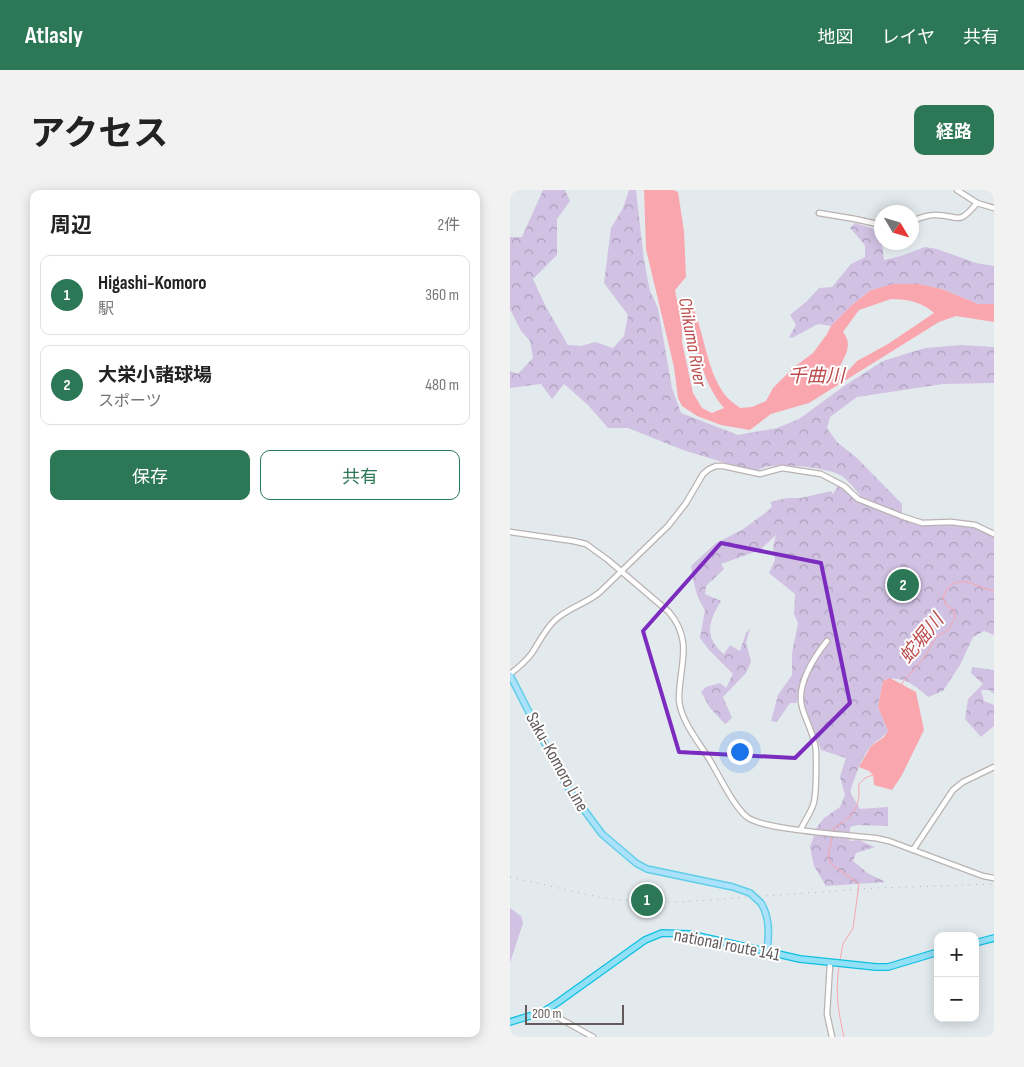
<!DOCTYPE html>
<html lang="ja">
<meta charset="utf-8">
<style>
:root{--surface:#fff;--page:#f2f2f2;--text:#222;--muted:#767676;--line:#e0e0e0;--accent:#2c7755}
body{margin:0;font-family:"Sofia Sans Condensed","Noto Sans JP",sans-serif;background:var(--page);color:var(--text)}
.controls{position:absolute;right:15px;bottom:15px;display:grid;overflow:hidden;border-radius:10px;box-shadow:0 2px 12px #0003}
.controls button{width:45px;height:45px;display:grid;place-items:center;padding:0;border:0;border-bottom:1px solid var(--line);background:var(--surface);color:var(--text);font:25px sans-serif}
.compass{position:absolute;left:364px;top:15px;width:45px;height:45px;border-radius:50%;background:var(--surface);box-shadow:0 2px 12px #0003;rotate:128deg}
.scale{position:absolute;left:15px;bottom:12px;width:99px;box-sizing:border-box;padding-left:5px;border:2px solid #635b5b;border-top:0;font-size:14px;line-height:18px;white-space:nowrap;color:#635b5b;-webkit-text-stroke:4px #fff;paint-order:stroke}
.you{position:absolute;left:229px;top:561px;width:18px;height:18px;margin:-12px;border:4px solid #fff;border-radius:50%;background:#1a73e8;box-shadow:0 0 0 8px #1a73e833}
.badge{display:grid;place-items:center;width:32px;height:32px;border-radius:50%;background:var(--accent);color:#fff;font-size:16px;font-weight:700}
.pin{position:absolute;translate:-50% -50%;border:2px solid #fff;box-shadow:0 1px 5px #0006}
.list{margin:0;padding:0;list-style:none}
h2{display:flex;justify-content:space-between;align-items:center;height:65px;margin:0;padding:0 20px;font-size:21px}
h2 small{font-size:16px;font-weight:400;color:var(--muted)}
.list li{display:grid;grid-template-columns:32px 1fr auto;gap:15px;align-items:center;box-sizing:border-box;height:80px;margin:0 10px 10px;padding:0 10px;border:1px solid var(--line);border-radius:10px}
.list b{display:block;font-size:19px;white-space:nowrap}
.list p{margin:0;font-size:16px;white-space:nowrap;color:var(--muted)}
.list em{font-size:16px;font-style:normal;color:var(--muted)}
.actions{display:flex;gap:10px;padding:15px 20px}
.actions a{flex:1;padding:11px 0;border:1px solid var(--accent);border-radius:10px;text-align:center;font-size:18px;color:var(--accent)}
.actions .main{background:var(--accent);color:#fff}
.map{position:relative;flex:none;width:484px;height:847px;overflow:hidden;border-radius:10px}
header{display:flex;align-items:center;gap:30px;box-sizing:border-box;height:70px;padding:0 25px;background:var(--accent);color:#fff}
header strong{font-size:24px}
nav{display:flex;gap:28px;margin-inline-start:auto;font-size:18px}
.intro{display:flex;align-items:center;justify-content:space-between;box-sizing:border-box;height:120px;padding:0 30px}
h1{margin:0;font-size:35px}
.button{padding:12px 22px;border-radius:10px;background:var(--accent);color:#fff;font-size:18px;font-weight:700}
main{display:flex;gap:30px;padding:0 30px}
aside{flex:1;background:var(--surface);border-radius:10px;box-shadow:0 2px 12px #0003}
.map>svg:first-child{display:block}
.green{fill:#d1c1e3}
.forest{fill:url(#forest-crowns)}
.water{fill:#f9a6ae;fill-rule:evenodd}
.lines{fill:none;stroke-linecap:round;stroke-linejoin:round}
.stream{stroke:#f9a6ae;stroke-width:1}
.secondary-casing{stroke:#bab2b2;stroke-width:7}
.primary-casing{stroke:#61cee8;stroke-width:8}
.highway-casing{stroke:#0ebfe2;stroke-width:8}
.secondary{stroke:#fff;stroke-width:4.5}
.primary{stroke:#abe1fa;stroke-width:5}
.highway{stroke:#91e0f6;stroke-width:5.5}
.rail{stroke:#b3b1b1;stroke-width:1;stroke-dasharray:1 6;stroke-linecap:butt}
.primary-bridge-casing{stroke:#61cee8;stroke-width:8;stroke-linecap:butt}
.primary-bridge{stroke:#abe1fa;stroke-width:5}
.marked{fill:none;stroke:#7b2cbf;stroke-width:4;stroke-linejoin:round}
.labels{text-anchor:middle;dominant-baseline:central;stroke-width:4;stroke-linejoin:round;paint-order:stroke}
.street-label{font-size:18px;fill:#635b5b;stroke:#fff}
.water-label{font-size:19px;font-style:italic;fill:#bb4b4c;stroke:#fff}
</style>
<header>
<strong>Atlasly</strong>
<nav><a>地図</a><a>レイヤ</a><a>共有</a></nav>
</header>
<div class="intro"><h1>アクセス</h1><a class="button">経路</a></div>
<main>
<aside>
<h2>周辺<small>2件</small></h2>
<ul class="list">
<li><span class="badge">1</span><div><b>Higashi-Komoro</b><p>駅</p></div><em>360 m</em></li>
<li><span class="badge">2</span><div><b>大栄小諸球場</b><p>スポーツ</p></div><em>480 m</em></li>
</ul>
<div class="actions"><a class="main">保存</a><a>共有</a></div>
</aside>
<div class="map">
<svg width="484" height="847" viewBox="0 0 484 847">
<defs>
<pattern id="forest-crowns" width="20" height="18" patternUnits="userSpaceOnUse" patternTransform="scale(1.25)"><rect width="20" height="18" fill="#d1c1e3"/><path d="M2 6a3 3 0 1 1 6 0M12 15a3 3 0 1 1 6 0" fill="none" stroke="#ada0bb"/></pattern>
</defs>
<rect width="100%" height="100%" fill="#e3eaed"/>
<polygon class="green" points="0,718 11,726 13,733 0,773"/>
<g class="forest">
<path d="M 33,0 L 55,0 L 60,11 L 47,29 L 47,65 L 23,89 L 36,117 L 58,155 L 71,156 L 85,152 L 103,158 L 114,146 L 118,125 L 94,93 L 101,38 L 113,18 L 119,0 L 126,0 L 134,70 L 140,101 L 148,118 L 162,198 L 171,223 L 228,245 L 267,238 L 289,229 L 337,194 L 373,171 L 415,158 L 451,155 L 484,157 L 484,193 L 433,194 L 347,207 L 320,227 L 317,238 L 327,252 L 347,268 L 392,314 L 392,328 L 413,334 L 453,335 L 465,338 L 484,347 L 484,445 L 474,441 L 463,447 L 450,475 L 433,501 L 418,507 C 406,496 390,483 373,491 L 368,517 L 378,541 C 373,548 365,551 360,557 C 350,570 345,587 340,602 L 350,619 L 378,617 L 378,636 L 347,635 L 340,637 L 340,651 L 349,650 L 365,657 L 346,663 L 343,671 L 359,684 L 376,692 L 316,696 L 304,676 L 300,657 L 307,637 L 314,628 L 330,617 L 335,605 L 330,587 L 336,568 L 311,560 L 291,505 L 291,492 L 288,509 L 286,513 L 280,513 L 267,532 L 261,531 L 268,505 L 282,485 L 282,463 L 288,433 L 284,424 L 285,404 L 259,383 L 265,370 L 263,356 L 266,345 L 250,360 L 211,374 L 214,379 L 196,396 L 195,404 L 211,411 C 199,431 193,447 214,464 L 220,455 L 230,461 L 236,443 L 240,439 L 236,452 L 241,472 L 236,483 L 213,507 L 222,528 L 215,534 L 200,518 L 191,502 L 196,497 L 210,493 L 216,498 L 223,484 L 199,460 L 190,448 L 195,420 C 185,406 184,392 181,376 L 206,353 L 232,340 L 259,320 L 262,316 L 260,312 L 277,308 L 291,308 L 321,301 L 323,304 L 328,296 L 348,310 L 355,312 C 349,304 340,292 332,286 C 317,277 272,273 255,277 C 252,278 248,280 245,282 L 173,260 L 118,238 L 98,238 L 78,215 L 54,194 L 42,209 L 31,194 L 0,198 L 0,181 L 8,184 L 23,168 L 20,151 L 11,141 L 0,119 L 0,47 L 12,47 Z"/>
<polygon points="345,33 367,40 371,44 374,70 391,66 415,57 427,59 466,73 484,76 484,114 468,114 432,99 408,94 383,94 361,100 342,115 321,136 308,134 282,148 279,147 286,135 280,125 297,111 309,98 322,97 341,74 355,67 355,55 340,38"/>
<polygon points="462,477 484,480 484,504 479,500 471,500 474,511 484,515 484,536 471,547 455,529 458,509 473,494 461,483"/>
</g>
<g class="water">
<path d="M 134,0 L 163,0 L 168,2 L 174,41 L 176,87 L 165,100 L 167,111 L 176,123 L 172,136 L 172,152 L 183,203 L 192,218 L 202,223 L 214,218 C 189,189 185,148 180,111 C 195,141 195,178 215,205 C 219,210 225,214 230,218 L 242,217 L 256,211 L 263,198 L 283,178 L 303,163 L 317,144 L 321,136 L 342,115 L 361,100 L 383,94 L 408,94 L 432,99 L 468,114 L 484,114 L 484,132 L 446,126 L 429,132 L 299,213 L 261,224 L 240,240 L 211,235 L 187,226 L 172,216 L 168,208 L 164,177 L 136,59 ZM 381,109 C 398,109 412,112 424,123 L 378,154 L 347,171 L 336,183 L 326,184 C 332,169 345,157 333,142 L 349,120 Z"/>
<polygon points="380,488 406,502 414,540 392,585 382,600 364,595 363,585 359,581 349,577 361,556 374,547 378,541 368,517 373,491"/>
</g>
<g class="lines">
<g class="stream">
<path d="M 392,495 L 392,493 L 413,469 L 427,446 L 437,441 L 445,428 L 444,420 L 436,415 L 433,407 C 445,379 465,397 484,401"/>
<path d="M 323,642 L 324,638 C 335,631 345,624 348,611 C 350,605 348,600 349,594 L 355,588 L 365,584"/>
<polyline points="322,646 318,667 321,674 349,694 343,738 333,754 330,770"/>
<path d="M 329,776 C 325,804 328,820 334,847"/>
</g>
<defs>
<g id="secondary">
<polyline points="447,0 467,13 484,18"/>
<polyline points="309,23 345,29 372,35"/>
<path d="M 402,31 C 409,28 417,25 425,25 C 450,25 447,37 467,13"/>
<path d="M 0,342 L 63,351 L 76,354 L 98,370 L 159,422 C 184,452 169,475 169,509 C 170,529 187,550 198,567 C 208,583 223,616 237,627 C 253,640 340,645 365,648 L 379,651 L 473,686 L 484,688"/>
<path d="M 0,484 C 8,478 16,471 22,463 C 29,452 35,440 44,431 C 57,418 76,414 90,402 L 158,336 L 176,313 L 193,284 L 199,279 L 206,276 L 213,276 L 250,284 L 272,278 L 311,284 L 334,296 L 348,309 L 391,326 L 412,333 L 441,332 L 465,335 L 484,344"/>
<path d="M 291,639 C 295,630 302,621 304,612 C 307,597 306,576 306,561 C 305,546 296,532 292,517 C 286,495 304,467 317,451"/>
<polyline points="403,660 443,600 453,592 484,577"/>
<polyline points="320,774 317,824 322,847"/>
<polyline points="33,822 47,827 83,847"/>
</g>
<g id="primary">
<polyline points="0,485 54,591 63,605 92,644 126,673 137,679 223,697 240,703"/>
<path d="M 251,713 C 260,728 259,744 257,761"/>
</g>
<g id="highway">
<polyline points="465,753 484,748"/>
<polyline points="0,832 33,822 47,813 135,750 152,743 179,744 290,769 366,777 378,777 428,762"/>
</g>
</defs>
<use href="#secondary" class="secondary-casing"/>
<use href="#primary" class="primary-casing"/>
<use href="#highway" class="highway-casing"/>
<use href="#secondary" class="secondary"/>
<use href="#primary" class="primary"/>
<use href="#highway" class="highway"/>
<polyline class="rail" points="0,687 88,707 130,712 169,712 367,698 484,694"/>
<defs>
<polyline id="primary-bridge" points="240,703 251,713"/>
</defs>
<use href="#primary-bridge" class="primary-bridge-casing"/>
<use href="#primary-bridge" class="primary-bridge"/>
</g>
<path class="marked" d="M 211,353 L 311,373 L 340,513 L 285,568 L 169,562 L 133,441 Z"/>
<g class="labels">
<g class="street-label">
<text transform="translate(47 572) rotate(61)">Saku-Komoro Line</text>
<text transform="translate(217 755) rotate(11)">national route 141</text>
</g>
<g class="water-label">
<text transform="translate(182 152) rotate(80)">Chikuma River</text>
<text x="306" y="186">千曲川</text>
<text transform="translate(412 449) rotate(-51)">蛇堀川</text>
</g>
</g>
</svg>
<div class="controls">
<button>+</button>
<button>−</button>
</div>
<svg class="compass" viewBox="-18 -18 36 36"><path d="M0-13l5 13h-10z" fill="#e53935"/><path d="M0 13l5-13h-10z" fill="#767676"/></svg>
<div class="scale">200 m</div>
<div class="you"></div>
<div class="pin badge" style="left:137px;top:710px">1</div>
<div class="pin badge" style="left:393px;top:395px">2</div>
</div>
</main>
